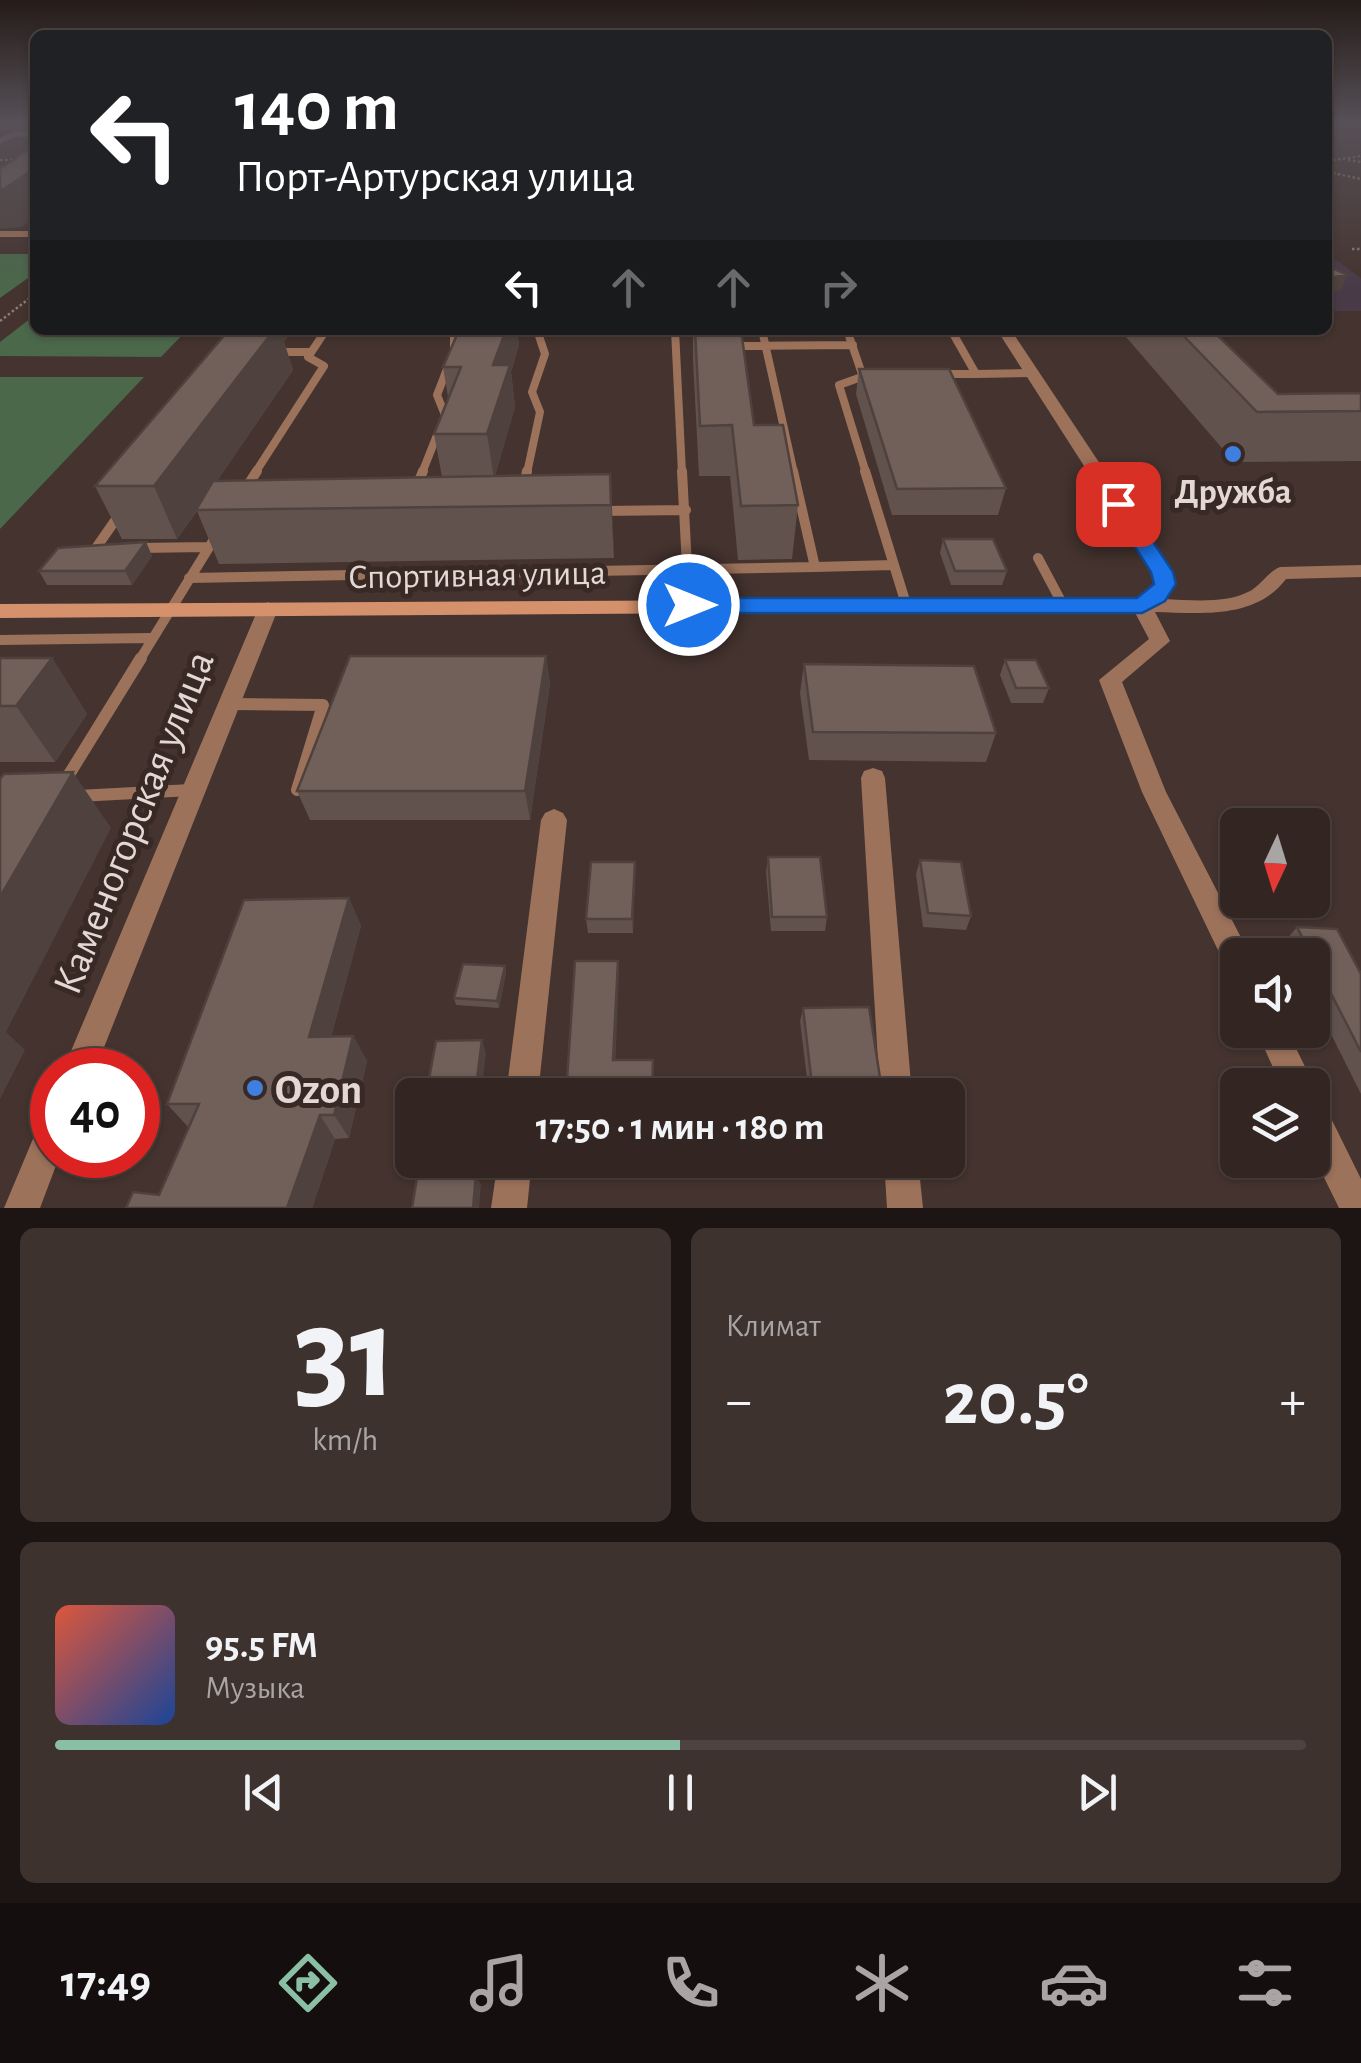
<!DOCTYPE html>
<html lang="ru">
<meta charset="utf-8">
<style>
:root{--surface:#332622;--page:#3e322f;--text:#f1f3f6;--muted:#a9a5a5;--line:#4e4340;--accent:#8abfa5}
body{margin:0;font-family:"Alegreya Sans",sans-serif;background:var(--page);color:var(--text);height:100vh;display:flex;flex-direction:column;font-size:38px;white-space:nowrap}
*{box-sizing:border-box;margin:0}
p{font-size:32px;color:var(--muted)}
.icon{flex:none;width:55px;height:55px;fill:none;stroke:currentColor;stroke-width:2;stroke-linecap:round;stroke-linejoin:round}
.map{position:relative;height:1208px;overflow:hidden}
.sheet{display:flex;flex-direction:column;gap:20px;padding:20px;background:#1c1513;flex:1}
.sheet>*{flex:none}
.hud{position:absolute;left:30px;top:30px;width:1302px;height:305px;border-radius:15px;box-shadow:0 2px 8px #0004,0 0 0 2px var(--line);background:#202124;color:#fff;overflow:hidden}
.needle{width:65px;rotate:184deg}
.buttons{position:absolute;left:1220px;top:808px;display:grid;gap:20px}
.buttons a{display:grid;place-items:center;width:110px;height:110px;border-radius:15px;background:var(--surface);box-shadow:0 2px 8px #0004,0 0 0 2px var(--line);font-size:50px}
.speed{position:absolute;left:30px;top:1048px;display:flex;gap:20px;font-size:50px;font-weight:700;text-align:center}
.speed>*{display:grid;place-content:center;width:130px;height:130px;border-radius:50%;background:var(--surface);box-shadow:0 2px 8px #0004,0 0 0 2px var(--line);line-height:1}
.speed .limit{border:15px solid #d22;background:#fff;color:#111}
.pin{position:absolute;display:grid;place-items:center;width:85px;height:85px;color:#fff;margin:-42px;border-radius:20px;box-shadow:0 5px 15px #0006}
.me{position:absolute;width:110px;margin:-55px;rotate:90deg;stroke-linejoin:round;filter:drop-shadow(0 0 8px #0008)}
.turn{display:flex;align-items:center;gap:35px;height:210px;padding:0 40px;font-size:45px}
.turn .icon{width:130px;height:130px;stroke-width:2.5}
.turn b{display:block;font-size:70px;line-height:85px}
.lanes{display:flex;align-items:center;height:95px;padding:0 40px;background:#0003;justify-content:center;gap:50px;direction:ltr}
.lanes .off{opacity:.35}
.big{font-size:75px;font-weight:600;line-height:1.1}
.sheet .widget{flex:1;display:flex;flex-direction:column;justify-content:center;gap:15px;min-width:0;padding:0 35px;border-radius:15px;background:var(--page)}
.sheet .dial{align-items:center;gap:0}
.dial b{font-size:130px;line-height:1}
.song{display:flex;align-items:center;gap:30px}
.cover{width:120px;height:120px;border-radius:15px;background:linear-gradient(135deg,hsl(10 70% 55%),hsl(220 70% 35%))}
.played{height:10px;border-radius:5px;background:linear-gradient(90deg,var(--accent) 50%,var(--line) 50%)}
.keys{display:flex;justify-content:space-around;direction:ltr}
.heat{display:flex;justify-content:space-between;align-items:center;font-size:55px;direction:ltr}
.sheet .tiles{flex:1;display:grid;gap:20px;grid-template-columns:1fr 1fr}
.widget:last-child{grid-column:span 2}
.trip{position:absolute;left:395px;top:1078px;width:570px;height:100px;border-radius:15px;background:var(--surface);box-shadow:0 2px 8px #0004,0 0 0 2px var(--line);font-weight:600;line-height:100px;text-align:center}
.menu{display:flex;height:160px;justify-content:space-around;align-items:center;background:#140f0e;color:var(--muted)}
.menu .icon{width:70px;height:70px}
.menu .current{color:var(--accent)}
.menu b{font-size:45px;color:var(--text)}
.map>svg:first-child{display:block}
.education{fill:#493a47}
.green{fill:#4b684b}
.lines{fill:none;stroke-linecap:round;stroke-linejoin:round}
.path{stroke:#8b7d78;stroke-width:2.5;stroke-dasharray:2.5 2.5;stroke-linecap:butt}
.lane-far4{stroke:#9d725b;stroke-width:5}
.lane-far3{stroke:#9d725b;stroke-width:6}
.lane-far2{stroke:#9d725b;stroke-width:8}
.lane-far1{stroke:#9d725b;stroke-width:10}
.lane{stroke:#9d725b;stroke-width:12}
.street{fill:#9d725b;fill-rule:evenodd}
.secondary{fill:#d5916c;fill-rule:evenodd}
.wall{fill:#61524d}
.shaded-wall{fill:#4f423e}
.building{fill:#715f59;stroke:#4f423e;stroke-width:2.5}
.route{fill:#1a73e8;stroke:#114b97;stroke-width:2.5}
.shop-dot{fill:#3f7fe0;stroke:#392924;stroke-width:4}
.labels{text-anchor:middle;stroke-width:10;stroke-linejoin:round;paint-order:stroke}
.poi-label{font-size:35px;font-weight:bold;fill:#e3d8d4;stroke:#392924}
.street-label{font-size:35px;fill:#e3d8d4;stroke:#392924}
.near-street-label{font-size:42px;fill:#e3d8d4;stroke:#392924}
.near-poi-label{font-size:42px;font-weight:bold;fill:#e3d8d4;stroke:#392924;text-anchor:start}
</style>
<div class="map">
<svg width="1361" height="1208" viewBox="0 0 1361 1208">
<rect width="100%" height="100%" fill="#44332e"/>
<path class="education" d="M1328,254L1361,278V311H1328Z"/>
<path class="green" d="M0,254H35V273L0,298Z
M35,315V330H187L161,357L0,356V342Z
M0,377H144L0,529Z"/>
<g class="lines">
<path class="path" d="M0,160H16
M1348,160L1361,162
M1328,161L1361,156
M1328,172L1361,179
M1352,249H1361
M0,321L35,294"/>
<path class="lane-far4" d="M0,141L14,134H35"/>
<path class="lane-far3" d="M0,234H35"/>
<path class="lane-far2" d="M675,330L682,473
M762,330L794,473
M847,330L862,374
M734,346L853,345
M278,352H311
M937,374H976L951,330
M976,374L1032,373
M255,473L324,366L308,357L326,330
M422,473L445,415L437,395L454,351V330
M527,473L540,412L532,392L545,354L537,330
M866,473L839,385L870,374"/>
<path class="lane-far1" d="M682,471L689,605
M865,471L906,604
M417,486L423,471
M524,487L527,471
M246,488L257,471
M602,511L686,510
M96,548L121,512
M137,548L208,547
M1038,558L1063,605
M815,567L893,565
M189,578L815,567L793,471
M0,640L150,638
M139,661L216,536"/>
<path class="lane" d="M230,704L323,705L297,790
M65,781L141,658
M78,796L191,790"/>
<path class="street" d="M997,330H1011L1172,572L1175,584L1164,599C1190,600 1224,604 1248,592C1261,586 1267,572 1280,567L1361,565V577L1286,579C1255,620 1200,613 1155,612L1170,641L1122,682L1166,792L1250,955H1238V975L1228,971L1142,792L1099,680L1149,639L1131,605L1155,584L1152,572Z
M268,602L278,609L95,1070H63L258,609Z
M873,768L882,771L885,778L912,1095H880L861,778L864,771Z
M554,809L563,813L567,820L538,1095H506L541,820L545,813Z
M1256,1030H1287L1314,1085L1312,1089V1085H1281Z
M1312,1100L1324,1104L1361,1179V1208H1339L1312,1153Z
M52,1117V1155H60L40,1208H4L40,1122Z
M498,1160H532L527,1208H491Z
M884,1160H918L923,1208H887Z"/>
<path class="secondary" d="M1141,598L1148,600L1151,605L1148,610L0,618V604Z"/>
</g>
<path class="wall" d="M0,122H35V130H0Z
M459,330H517L519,345L511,372L515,407L495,476L610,474L614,558L219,564L197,511L177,539H122L95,486L284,342L293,370L217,481L442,477L434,434L448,397L443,367Z
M693,330H741L754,425L798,505L792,559L738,560L730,476H699L693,360Z
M873,330H912V333H875Z
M1120,330H1212L1278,394L1361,393V461L1234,462Z
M859,369L1006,488L998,515H892L856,394Z
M943,539L1007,571L1002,585H951L940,553Z
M146,542L152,556L132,585H47L39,571Z
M546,656L550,684L530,820H310L297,791Z
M0,658H52L87,714L55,762H0Z
M1005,660L1049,688L1043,703H1011L1000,675Z
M804,664L996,733L986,762L809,760L800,693Z
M768,857L827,917L825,931H771L766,872Z
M920,860L971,916L966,930L923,927L916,874Z
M635,862L633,933H588L586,919Z
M349,898L361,926L331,1037L353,1036L367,1061L349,1138L335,1139L312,1208H126L159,1195L189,1128L167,1104Z
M1297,927L1361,974V1094L1312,996V955H1292L1285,941Z
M505,966L506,973L499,1008L456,1005L454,998Z
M803,1008L881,1084L877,1095H809L800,1021Z"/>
<path class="shaded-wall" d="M35,168V217L22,227L0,229V189Z
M1348,275L1340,291L1328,294V278Z
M274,330H293L284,342L293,370L177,539L154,486Z
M502,330H517L519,345L511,372L515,407L494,479L487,434L493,365Z
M610,474L613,526L614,558L611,505Z
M146,542L152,556L132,585L125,571Z
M546,656L550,684L530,820L525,791Z
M52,658L87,714L55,762L16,706Z
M73,772L111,828L6,1032L25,1050L0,1099V897Z
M635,862V876L633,933L632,919Z
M349,898L361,926L324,1062L309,1037Z
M618,961L619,975L615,1073L613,1060Z
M505,966L506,973L499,1008L497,1001Z
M353,1036L367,1061L349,1138L334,1115Z
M482,1040L486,1053L481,1095H475Z
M320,1115L335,1139L312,1208H287Z
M476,1174L481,1185L479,1208H473Z"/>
<path class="building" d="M35,145V168L4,189H0V169Z
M1328,266L1348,275L1328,278Z
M229,330H274L154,486H95Z
M459,330H506L493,365H510L487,434H434L461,367H443Z
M695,330H741L754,425H783L798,505L741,506L732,425L700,426Z
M1178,330H1212L1278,394L1361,393V411L1257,412Z
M859,369H949L1006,488L897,489Z
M610,474L611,505L196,510L213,481Z
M943,539H993L1007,571H955Z
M146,542L125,571H39L58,548Z
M350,656H546L525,791H297Z
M0,658H52L16,706H0Z
M1005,660H1036L1049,688H1016Z
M804,664L974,666L996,733L813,732Z
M73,772L0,897V779L4,774Z
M768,857H820L827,917H772Z
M920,860L961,862L971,916L928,913Z
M591,862H635L632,919H586Z
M349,898L309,1037L353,1036L334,1115H320L287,1208H126L133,1192L159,1195L199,1104H167L244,900Z
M1297,927L1337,929L1361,974V1052Z
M575,961H618L613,1060H653L652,1095H566Z
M463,964L505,966L497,1001L454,998Z
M869,1007L881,1084L812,1085L803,1008Z
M482,1040L475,1095H426L436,1041Z
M476,1174L473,1208H412L417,1178Z"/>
<linearGradient id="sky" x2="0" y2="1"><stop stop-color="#251c19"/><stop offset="0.42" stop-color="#565057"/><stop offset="1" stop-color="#565057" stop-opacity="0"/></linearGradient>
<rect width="1361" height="291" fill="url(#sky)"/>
<path class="route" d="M1118,498L1128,504L1173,572L1176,584L1165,601L1142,613H689L678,605L689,598H1137L1154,584L1151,572L1108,504Z"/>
<g class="shop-dot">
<circle cx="1233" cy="454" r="10"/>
<circle cx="255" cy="1088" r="10"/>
</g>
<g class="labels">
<g class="poi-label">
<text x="1233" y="503">Дружба</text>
</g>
<g class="street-label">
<text transform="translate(477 574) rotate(-1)" y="12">Спортивная улица</text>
</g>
<g class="near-street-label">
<text transform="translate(132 822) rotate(-68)" y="15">Каменогорская улица</text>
</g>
<g class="near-poi-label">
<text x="275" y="1103">Ozon</text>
</g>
</g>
</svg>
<div class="buttons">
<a><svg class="needle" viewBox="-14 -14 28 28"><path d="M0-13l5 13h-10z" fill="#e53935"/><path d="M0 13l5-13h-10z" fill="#a9a5a5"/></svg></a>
<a><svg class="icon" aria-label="sound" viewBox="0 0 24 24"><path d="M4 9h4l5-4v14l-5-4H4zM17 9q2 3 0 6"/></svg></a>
<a><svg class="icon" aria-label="layers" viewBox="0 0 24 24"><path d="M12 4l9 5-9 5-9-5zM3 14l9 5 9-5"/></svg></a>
</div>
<div class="speed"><div class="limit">40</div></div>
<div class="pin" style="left:1118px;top:504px;background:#d93025"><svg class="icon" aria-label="arrive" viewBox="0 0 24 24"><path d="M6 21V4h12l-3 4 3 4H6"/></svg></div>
<svg class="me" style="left:689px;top:605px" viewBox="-20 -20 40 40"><circle r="17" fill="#1a73e8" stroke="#fff" stroke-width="3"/><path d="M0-11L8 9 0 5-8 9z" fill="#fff"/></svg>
<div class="trip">17:50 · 1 мин · 180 m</div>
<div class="hud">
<div class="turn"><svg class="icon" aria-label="left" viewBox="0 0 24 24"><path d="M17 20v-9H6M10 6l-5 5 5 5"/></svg><div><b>140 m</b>Порт-Артурская улица</div></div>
<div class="lanes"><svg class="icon" aria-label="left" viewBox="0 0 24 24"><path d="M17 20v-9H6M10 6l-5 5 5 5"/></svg><svg class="icon off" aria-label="ahead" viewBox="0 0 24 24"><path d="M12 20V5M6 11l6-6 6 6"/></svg><svg class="icon off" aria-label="ahead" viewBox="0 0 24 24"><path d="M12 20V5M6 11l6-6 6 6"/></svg><svg class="icon off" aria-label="right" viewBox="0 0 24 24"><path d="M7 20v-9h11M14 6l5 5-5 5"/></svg></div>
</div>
</div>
<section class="sheet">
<div class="tiles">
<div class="widget dial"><b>31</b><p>km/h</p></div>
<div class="widget"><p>Климат</p>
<div class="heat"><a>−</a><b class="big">20.5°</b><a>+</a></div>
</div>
<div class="widget">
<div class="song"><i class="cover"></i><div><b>95.5 FM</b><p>Музыка</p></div></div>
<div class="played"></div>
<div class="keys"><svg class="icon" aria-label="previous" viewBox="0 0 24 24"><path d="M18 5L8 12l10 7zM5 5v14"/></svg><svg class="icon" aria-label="pause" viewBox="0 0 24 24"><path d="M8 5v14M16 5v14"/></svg><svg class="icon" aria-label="next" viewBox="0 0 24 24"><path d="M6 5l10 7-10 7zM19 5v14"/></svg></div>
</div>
</div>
</section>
<nav class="menu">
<b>17:49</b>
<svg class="icon current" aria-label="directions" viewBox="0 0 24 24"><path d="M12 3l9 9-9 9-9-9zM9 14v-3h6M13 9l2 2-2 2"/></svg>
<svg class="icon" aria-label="music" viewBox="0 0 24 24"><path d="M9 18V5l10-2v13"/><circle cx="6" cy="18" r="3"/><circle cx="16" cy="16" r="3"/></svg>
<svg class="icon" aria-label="phone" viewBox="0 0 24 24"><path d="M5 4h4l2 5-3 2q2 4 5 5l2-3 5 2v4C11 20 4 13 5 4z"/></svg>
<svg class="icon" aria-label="climate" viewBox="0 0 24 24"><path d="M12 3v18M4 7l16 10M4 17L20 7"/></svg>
<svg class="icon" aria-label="car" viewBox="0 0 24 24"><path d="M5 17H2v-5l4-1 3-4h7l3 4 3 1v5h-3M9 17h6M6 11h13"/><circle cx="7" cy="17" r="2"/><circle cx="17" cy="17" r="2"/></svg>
<svg class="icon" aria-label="filters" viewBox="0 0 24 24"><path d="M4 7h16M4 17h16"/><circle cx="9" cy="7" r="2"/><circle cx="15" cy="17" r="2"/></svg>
</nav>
